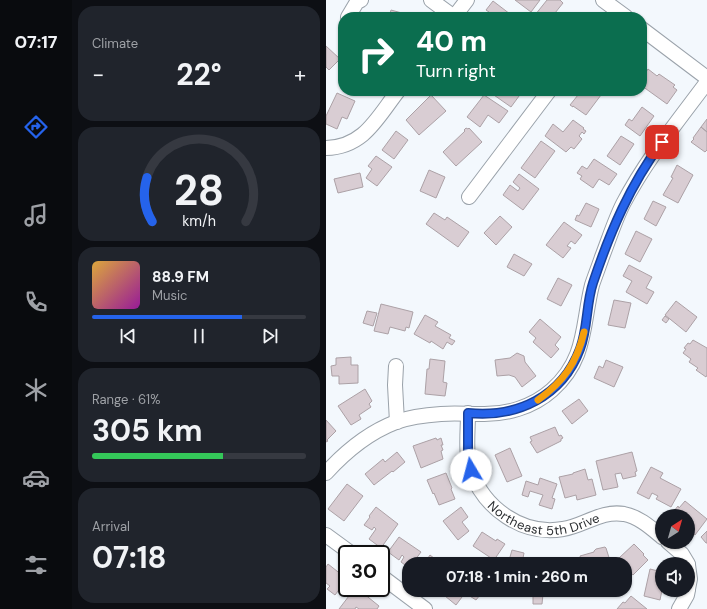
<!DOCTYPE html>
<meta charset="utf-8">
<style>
:root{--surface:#171b24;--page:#20242c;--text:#f1f3f6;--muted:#9ea1a6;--line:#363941;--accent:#2563eb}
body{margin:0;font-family:"DM Sans",sans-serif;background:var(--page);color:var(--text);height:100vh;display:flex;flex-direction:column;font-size:15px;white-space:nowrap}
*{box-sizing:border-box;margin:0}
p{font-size:13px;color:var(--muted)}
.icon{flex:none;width:22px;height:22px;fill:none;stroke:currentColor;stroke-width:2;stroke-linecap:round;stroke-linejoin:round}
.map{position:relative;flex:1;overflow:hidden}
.sheet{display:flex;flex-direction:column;gap:6px;padding:6px;background:#0d0f14;width:254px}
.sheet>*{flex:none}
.guide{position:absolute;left:12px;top:12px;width:309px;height:84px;border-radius:16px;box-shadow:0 1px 3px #0004;background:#0b6e4f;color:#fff;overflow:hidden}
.needle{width:26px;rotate:37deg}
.buttons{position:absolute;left:329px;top:509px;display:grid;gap:8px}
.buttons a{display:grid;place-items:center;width:40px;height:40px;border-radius:50%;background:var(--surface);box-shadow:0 1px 3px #0004;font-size:20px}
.speed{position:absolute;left:12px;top:545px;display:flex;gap:8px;font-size:20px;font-weight:700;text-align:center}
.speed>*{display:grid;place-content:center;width:52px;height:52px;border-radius:50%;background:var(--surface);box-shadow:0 1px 3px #0004;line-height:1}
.speed .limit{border:2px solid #111;border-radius:6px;background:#fff;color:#111}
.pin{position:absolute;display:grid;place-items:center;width:34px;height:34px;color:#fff;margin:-17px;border-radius:8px;box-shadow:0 2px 6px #0006}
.me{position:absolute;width:44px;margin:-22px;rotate:352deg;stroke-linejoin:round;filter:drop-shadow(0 0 3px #0008)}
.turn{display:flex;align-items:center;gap:14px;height:84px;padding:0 12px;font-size:18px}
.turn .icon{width:52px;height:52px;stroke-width:2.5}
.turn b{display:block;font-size:28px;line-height:34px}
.big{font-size:30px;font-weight:700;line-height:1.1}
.sheet .widget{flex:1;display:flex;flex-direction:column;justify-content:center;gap:6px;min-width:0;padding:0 14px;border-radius:16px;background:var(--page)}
.sheet .dial{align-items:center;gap:0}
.dial svg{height:104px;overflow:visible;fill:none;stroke:var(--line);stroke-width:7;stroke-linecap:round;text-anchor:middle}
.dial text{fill:var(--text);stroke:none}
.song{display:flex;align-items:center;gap:12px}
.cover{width:48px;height:48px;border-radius:6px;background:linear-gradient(135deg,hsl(40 70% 55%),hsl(300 70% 35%))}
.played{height:4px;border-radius:2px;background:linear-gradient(90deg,var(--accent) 70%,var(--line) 70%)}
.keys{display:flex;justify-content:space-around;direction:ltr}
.heat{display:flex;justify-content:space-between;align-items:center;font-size:22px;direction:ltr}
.charge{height:6px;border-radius:3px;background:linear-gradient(90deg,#34c759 61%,var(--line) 0)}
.trip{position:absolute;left:76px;top:557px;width:230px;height:40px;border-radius:16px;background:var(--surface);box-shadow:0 1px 3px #0004;font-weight:700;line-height:40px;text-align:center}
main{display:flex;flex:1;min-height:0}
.tab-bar{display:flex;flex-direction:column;width:72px;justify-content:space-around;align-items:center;background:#090b0e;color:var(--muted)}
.tab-bar .icon{width:28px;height:28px}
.tab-bar .current{color:var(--accent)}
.tab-bar b{font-size:18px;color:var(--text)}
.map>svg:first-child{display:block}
.building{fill:#d9cdd3;stroke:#aca1a6}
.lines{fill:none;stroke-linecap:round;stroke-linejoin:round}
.minor-casing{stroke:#9aa2aa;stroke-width:16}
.minor{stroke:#fff;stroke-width:14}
.route-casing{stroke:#184099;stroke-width:10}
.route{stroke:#2563eb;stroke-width:7}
.slow{stroke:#f59e0b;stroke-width:7}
.labels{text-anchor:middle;stroke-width:4;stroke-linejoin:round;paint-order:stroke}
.street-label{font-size:13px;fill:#2a2d30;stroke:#fff}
</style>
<main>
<nav class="tab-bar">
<b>07:17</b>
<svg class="icon current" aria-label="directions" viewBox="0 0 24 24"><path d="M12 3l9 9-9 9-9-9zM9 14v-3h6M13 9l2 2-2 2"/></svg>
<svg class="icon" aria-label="music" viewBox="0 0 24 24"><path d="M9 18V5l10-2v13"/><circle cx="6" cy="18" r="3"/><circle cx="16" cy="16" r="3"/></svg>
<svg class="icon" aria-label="phone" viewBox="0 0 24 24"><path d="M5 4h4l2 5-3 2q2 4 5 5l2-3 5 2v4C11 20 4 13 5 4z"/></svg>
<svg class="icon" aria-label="climate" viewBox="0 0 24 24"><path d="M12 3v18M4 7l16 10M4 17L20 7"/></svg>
<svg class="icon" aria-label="car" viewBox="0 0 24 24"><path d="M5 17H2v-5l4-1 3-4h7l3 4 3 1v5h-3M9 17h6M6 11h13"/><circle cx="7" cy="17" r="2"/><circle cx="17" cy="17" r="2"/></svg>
<svg class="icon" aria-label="filters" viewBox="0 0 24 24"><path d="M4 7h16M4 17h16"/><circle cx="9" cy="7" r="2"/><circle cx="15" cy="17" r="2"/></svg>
</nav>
<section class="sheet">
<div class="widget"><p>Climate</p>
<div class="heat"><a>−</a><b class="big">22°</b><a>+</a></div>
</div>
<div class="widget dial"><svg viewBox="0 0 100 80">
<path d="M14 69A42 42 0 1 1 86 69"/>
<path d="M14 69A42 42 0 0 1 10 35" stroke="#2563eb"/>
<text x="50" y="56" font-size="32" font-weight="700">28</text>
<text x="50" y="72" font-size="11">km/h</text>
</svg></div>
<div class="widget">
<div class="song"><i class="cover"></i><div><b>88.9 FM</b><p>Music</p></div></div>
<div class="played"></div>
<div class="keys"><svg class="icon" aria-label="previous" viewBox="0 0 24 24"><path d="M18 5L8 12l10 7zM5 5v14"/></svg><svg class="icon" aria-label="pause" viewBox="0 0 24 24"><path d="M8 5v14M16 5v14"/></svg><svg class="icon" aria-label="next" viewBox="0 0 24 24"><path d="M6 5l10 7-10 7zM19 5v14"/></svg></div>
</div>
<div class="widget"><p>Range · 61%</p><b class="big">305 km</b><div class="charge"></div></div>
<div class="widget"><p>Arrival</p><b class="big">07:18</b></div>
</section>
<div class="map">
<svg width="381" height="609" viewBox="0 0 381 609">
<rect width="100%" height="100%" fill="#f3f8fd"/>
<path class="building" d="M189,0H214L205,12Z
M221,0H234L237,3L229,13L235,17H211L209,15Z
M167,1L184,14L181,17H160L163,12L160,10Z
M65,10L90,17H63Z
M0,46L14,59L3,70L0,67Z
M322,69L331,76L333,74L349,85L347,87L351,90L341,104L316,86V78Z
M166,91H195L196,92L185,107L165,93Z
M257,91H278L260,115L247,106V107L244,105L252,95L253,96Z
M11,93L29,101L21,119L16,117L11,129L0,124V116Z
M105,95L120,111L93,135L80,120Z
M158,95L182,111L173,123L162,115L154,127L141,117Z
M316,107L328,116L314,136L299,125L303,119L306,121Z
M381,119V132L375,127Z
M247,120L258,128L257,129L260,131L258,134L256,132L253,136L256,139L248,149L245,147L240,152L219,136L227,124L237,132Z
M375,127L381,132V150L379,152L365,142L368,139L367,138Z
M140,128L142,129L143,128L156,142L130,166L117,152L139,131L138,130Z
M70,131L82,140L68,159L56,150Z
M295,136L308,144L294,165L281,156Z
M215,141L229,151L209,178L195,168Z
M50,156L66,167L51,186L40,178L46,169L42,166Z
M268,159L291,174L283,185L273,179L267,188L254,179L256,176L251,173L256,166L261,169Z
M351,165L367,175L352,203L337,195L347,178L345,177Z
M103,170L119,177L110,198L94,191Z
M34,173L37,187L12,193L8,179Z
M193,174L213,189L197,210L177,195L184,185L192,191L194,188L187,182Z
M327,201L340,207L330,226L318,219Z
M260,203L273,209L265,227L249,220L251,215L253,216Z
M108,213L119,220L121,217L143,232L132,247L100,224Z
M174,216L186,227L170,245L158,233Z
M238,222L256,235L249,244L245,241L241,246L245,248L237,258L220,245Z
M310,231L326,239L314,262L299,254Z
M188,254L206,264L198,276L181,267Z
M303,265L326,277L320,288L328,292L321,304L300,292L306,281L297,276Z
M232,278L246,285L235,306L221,299Z
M288,300L305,303L299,328L282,325Z
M350,301L371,317L360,332L339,315Z
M55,304L87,312L83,328L80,327L79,331L64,327L62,334L48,331Z
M41,311L51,313L47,326L37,323Z
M99,315L112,322L109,326L125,335L123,338L129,341L126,345L121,342L117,349L105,341L104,343L88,334Z
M339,316L343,319L340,323L336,320Z
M214,319L235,337L229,345L233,349L225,358L207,342L210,338L203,332Z
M367,340L381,348V375L380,377L370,370L372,368L363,362L365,359L357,353L360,349L358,348L362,343L364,344Z
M191,353L198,356L199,362L210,376L196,387L189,377L183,375L171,376L169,360L184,358Z
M25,357V365H32V383L13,384V376H6L5,366L10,365V358Z
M104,359L119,361L117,382L121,383L119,396L99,394L101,369H103Z
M280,360L297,367L288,387L268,378L273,366L277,368Z
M39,389L46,401L43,404L45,407L33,415L35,419L25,425L12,406Z
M253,399L262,411L246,424L236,411Z
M0,420L10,431L1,440L2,441L0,442Z
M229,427L233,436L235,435L237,438L235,439V441L211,453L204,442L206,441L204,437Z
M110,438L111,440L115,438L117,445H115L117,450L115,451L117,459L95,468L87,446Z
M184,448L196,476L181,482L169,455Z
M71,452L79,462L67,472L66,471L48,485L39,474L57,459L59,462Z
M306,452L311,471L309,472L310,476L297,479L295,473L289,474L292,487L277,490L270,461Z
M325,467L337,473L334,478L355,489L345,507L330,499L332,496L326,493L323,499L311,493Z
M259,469L262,480L266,479L270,495L251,500L250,495L239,498L233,477L247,474V473Z
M120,473L126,488L125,489L129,499L113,505L108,493L107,494L101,480Z
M214,478L231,484L226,498L229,499L226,509L213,505L217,495L204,491L202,497L196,495L200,481L212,485Z
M21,484L37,496L18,521L2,509Z
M359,501L381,519L369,535L362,530V516H344L352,506L353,508Z
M50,507L72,524L55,548L43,539L50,529L48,527L46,530L38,525L44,517L43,516Z
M135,507L142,517L136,522L143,531L132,540L117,521Z
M381,531V543H380L375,537Z
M156,532L170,541L171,539L179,544L168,560L147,546Z
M73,537L95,552L86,564H83V568L75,562L78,557L76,555L73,560L62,552Z
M308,544L318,554L317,555L322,560L307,575L299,568V564L294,563L296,561L293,558Z
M279,547L280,548L285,564H256L254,556L268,552V551L270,549Z
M186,550L198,553L197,558L210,562V564H182Z
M104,555L114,563L113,564H98Z
M244,558L247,559V564H217V559Z
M2,564L21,579L9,595L1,589L4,586L0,583V567Z
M324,569L336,572V590L334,600L318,596Z
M32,589L53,606L51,609H33L30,607L29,609H13L26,592L29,594Z
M124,590H158L150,600L139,593L130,605L119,596Z
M207,594H217L216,604H207Z
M305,596L321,609H291L297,602L299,603Z"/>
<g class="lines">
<g class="minor-casing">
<g id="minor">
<path d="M105,0L128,17"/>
<path d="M277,0L300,17"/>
<path d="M22,17L31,2L35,0"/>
<path d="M128,17L141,0"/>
<path d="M316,29L381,78"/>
<path d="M0,148C38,147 51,118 72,91"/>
<path d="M143,197L223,91"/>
<path d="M70,366L69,385L71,422"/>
<path id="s1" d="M142,413C142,431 139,453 145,471C158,508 196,536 237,529C258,526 275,510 298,514C313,517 324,527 336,537"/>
<path d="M0,473C19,452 44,432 70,422C84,417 100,415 115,414C128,413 141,414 154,414C180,415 207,407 226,390C261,359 256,325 266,285C269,276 273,266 276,257C283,239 289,220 297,204C320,160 352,121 381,82"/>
<path d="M0,535L26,554"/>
<path d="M342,542L356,554L362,564"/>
<path d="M362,565L364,579L362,589"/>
<path d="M55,576L99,609"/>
<path d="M353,609L361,595L362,590"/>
</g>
</g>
<use href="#minor" class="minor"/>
</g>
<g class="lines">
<g class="route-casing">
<path id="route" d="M145,470L142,458V413C191,418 236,397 254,349C262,328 260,304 267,283C284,232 304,185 336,142"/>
</g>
<use href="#route" class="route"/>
<path class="slow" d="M212,400C237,382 251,363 258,332"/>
</g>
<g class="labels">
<g class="street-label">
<text dy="5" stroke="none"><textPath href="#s1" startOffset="155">Northeast 5th Drive</textPath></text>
</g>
</g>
</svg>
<div class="buttons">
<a><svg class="needle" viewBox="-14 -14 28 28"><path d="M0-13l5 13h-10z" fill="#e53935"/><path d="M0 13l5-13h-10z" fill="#9ea1a6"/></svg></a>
<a><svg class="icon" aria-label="sound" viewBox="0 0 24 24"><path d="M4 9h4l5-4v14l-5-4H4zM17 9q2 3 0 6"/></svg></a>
</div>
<div class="speed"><div class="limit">30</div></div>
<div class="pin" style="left:336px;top:142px;background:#d93025"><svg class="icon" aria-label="arrive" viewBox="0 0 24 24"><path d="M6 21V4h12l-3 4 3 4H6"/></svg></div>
<svg class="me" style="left:145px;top:470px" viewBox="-20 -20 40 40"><circle r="19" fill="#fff"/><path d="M0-13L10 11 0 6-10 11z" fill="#2563eb"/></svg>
<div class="trip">07:18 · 1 min · 260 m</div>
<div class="guide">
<div class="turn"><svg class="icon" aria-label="right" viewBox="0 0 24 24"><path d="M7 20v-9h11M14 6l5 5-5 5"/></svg><div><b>40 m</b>Turn right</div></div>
</div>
</div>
</main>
